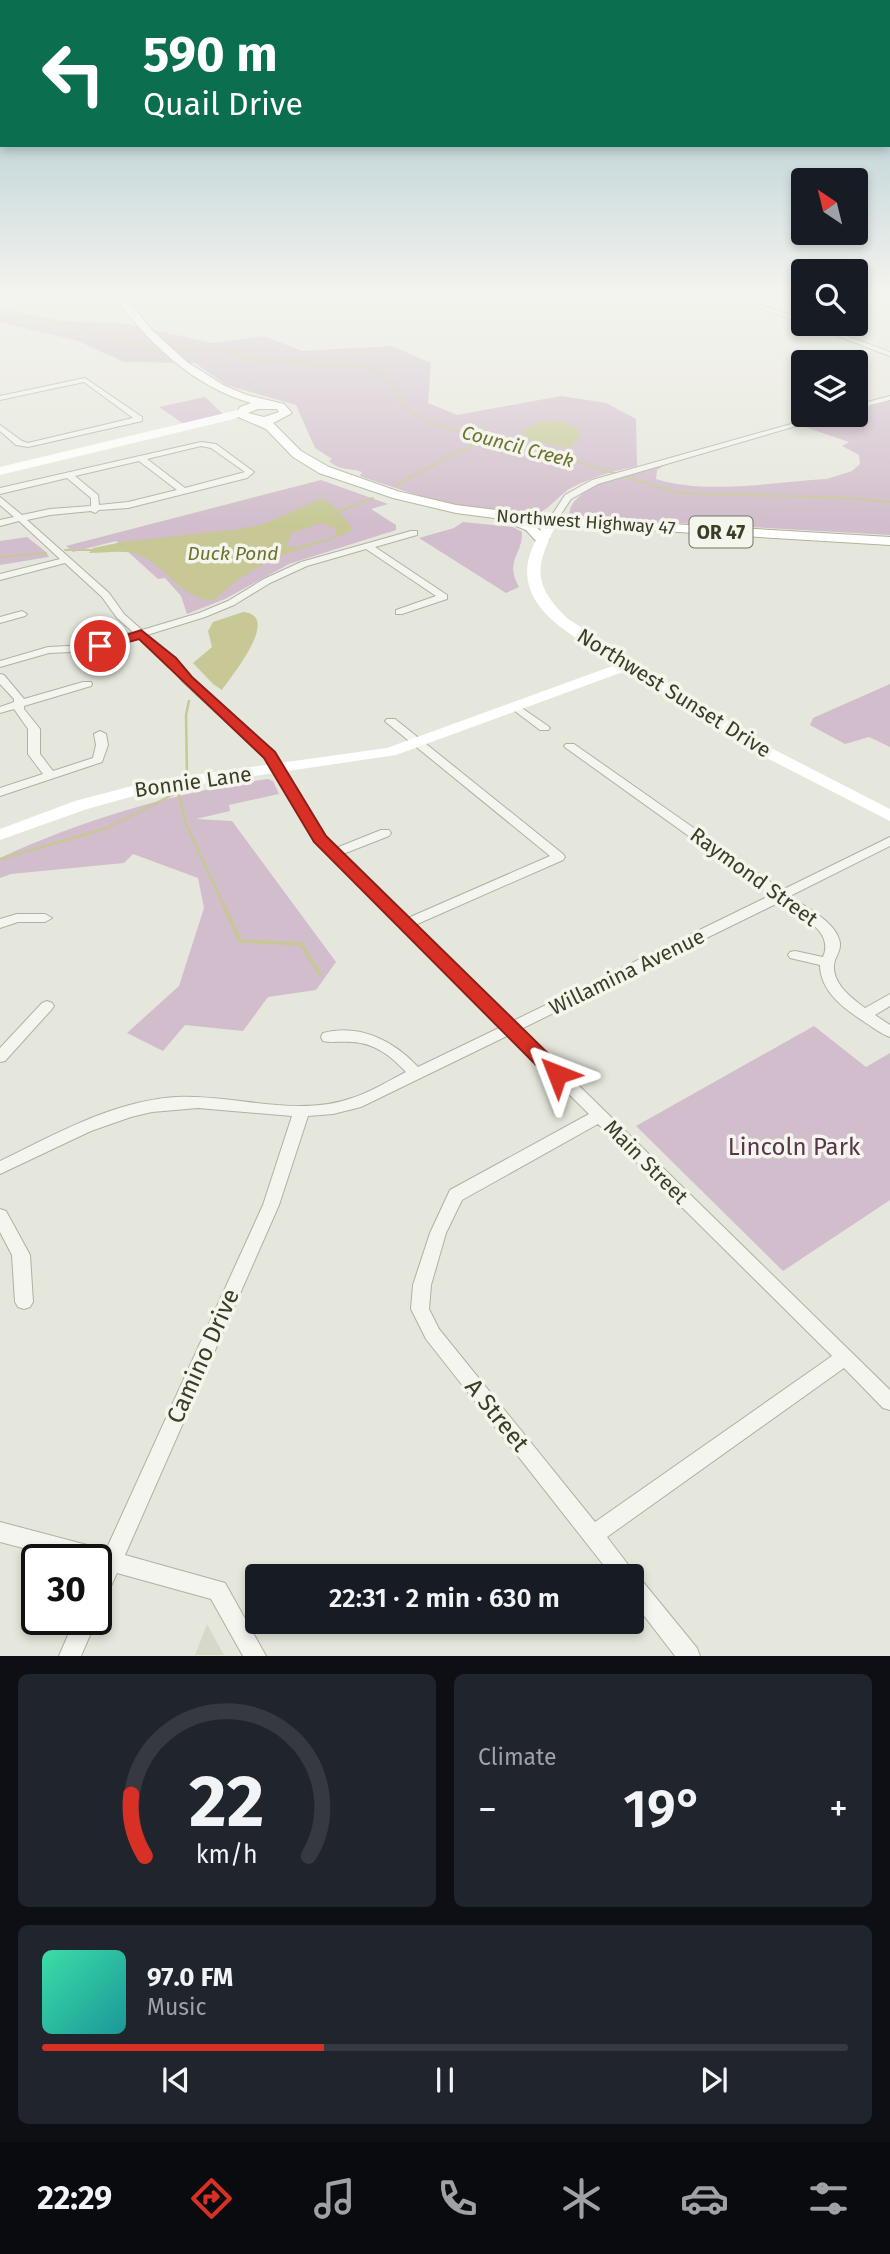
<!DOCTYPE html>
<meta charset="utf-8">
<style>
:root{--surface:#171b24;--page:#20242c;--text:#f1f3f6;--muted:#9ea1a6;--line:#363941;--accent:#d93025}
body{margin:0;font-family:"Fira Sans",sans-serif;background:var(--page);color:var(--text);height:100vh;display:flex;flex-direction:column;font-size:26px;white-space:nowrap}
*{box-sizing:border-box;margin:0}
p{font-size:23px;color:var(--muted)}
.icon{flex:none;width:38px;height:38px;fill:none;stroke:currentColor;stroke-width:2;stroke-linecap:round;stroke-linejoin:round}
.map{position:relative;height:1656px;overflow:hidden}
.panel{display:flex;flex-direction:column;gap:18px;padding:18px;background:#0d0f14;flex:1}
.panel>*{flex:none}
.top-card{position:absolute;left:0px;top:0px;width:891px;height:147px;box-shadow:0 4px 10px #0003;background:#0b6e4f;color:#fff;overflow:hidden}
.needle{width:46px;rotate:325deg}
.fabs{position:absolute;left:791px;top:168px;display:grid;gap:14px}
.fabs a{display:grid;place-items:center;width:77px;height:77px;border-radius:7px;background:var(--surface);box-shadow:0 4px 10px #0003;font-size:35px}
.speed{position:absolute;left:21px;top:1544px;display:flex;gap:14px;font-size:35px;font-weight:700;text-align:center}
.speed>*{display:grid;place-content:center;width:91px;height:91px;border-radius:50%;background:var(--surface);box-shadow:0 4px 10px #0003;line-height:1}
.speed .limit{border:4px solid #111;border-radius:10px;background:#fff;color:#111}
.pin{position:absolute;display:grid;place-items:center;width:60px;height:60px;color:#fff;margin:-30px;border:4px solid #fff;border-radius:50%;box-shadow:0 2px 7px #0007}
.me{position:absolute;width:77px;margin:-38px;rotate:315deg;stroke-linejoin:round;filter:drop-shadow(0 0 5px #0008)}
.turn{display:flex;align-items:center;gap:24px;height:147px;padding:0 28px;font-size:32px}
.turn .icon{width:91px;height:91px;stroke-width:2.5}
.turn b{display:block;font-size:49px;line-height:60px}
.big{font-size:52px;font-weight:600;line-height:1.1}
.panel .tile{flex:1;display:flex;flex-direction:column;justify-content:center;gap:10px;min-width:0;padding:0 24px;border-radius:10px;background:var(--page)}
.panel .dial{align-items:center;gap:0}
.dial svg{height:182px;overflow:visible;fill:none;stroke:var(--line);stroke-width:7;stroke-linecap:round;text-anchor:middle}
.dial text{fill:var(--text);stroke:none}
.song{display:flex;align-items:center;gap:21px}
.cover{width:84px;height:84px;border-radius:10px;background:linear-gradient(135deg,hsl(160 70% 55%),hsl(180 70% 35%))}
.played{height:7px;border-radius:4px;background:linear-gradient(90deg,var(--accent) 35%,var(--line) 35%)}
.keys{display:flex;justify-content:space-around;direction:ltr}
.heat{display:flex;justify-content:space-between;align-items:center;font-size:38px;direction:ltr}
.panel .tiles{flex:1;display:grid;gap:18px;grid-template-columns:1fr 1fr}
.tile:last-child{grid-column:span 2}
.trip{position:absolute;left:245px;top:1564px;width:399px;height:70px;border-radius:7px;background:var(--surface);box-shadow:0 4px 10px #0003;font-weight:600;line-height:70px;text-align:center}
.tabs{display:flex;height:112px;justify-content:space-around;align-items:center;background:#090b0e;color:var(--muted)}
.tabs .icon{width:49px;height:49px}
.tabs .active{color:var(--accent)}
.tabs b{font-size:32px;color:var(--text)}
.map>svg:first-child{display:block}
.built{fill:#d6d9ca}
.green{fill:#d1bdcc}
.water{fill:#c7c896;fill-rule:evenodd}
.lines{fill:none;stroke-linecap:round;stroke-linejoin:round}
.stream-far2{stroke:#c7c896;stroke-width:2}
.stream-far1{stroke:#c7c896;stroke-width:2.5}
.stream{stroke:#c7c896;stroke-width:3.5}
.street-casing{stroke:#afb1a2;stroke-width:2}
.primary-casing{stroke:#b0b39b;stroke-width:2}
.street{fill:#f4f5ef;fill-rule:evenodd}
.secondary{fill:#fff;fill-rule:evenodd}
.primary{fill:#fff;fill-rule:evenodd}
.route{fill:#d93025;stroke:#8d1f18;stroke-width:2}
.labels{text-anchor:middle;stroke-width:7;stroke-linejoin:round;paint-order:stroke}
.far-street-label{font-size:18px;fill:#3a3e26;stroke:#f4f5ec}
.far-water-label{font-size:19px;font-style:italic;fill:#6e722f;stroke:#f4f5ec}
.shield{fill:#f4f5ec;stroke:#727561;stroke-width:2}
.shield-label{font-size:19px;font-weight:bold;fill:#3a3e26}
.street-label{font-size:21px;fill:#3a3e26;stroke:#f4f5ec}
.near-park-label{font-size:24px;fill:#5a334d;stroke:#f4f5ec}
.near-street-label{font-size:24px;fill:#3a3e26;stroke:#f4f5ec}
</style>
<div class="map">
<svg width="890" height="1656" viewBox="0 0 890 1656">
<rect width="100%" height="100%" fill="#e6e7dc"/>
<path class="built" d="M207,1624L224,1655H195Z"/>
<path class="green" d="M0,308L62,321L122,323L213,343L264,336L302,351L392,346L431,363L428,403L457,415L561,396L606,403L636,419L637,466C614,471 592,477 571,488C560,494 548,511 537,513C493,522 403,491 360,476L362,472C349,467 342,472 329,461L332,459L315,448L296,405L226,385L195,363L124,362L78,341L0,322Z
M205,397L224,415L184,424L159,407Z
M890,401V535L591,518L569,514C574,482 641,471 668,463L657,470L656,479C706,495 774,482 827,479L852,471L860,464L859,455L842,446L849,442L802,426L842,415H856V411Z
M321,480L388,504L371,509L396,525V530L289,564L225,599L187,614L181,596L165,578L158,579L116,541L73,552L66,546Z
M463,522L513,527L522,532C523,555 504,560 519,587L506,593L419,538L454,528Z
M27,537L46,552L49,557L0,565V541Z
M890,684V747L869,737L845,744L810,725L813,718Z
M268,779L273,781L279,794L229,805L230,811L196,819L232,821L336,962L316,990L268,997L243,1031L185,1025L163,1051L127,1033L179,986L204,908L198,878L133,854L124,863L11,874L0,878V858C84,819 177,792 268,779Z
M814,1026L866,1067L890,1053V1200L783,1271L636,1126Z"/>
<path class="water" d="M560,421L578,428L579,440L568,448L526,439L521,431L539,422Z
M322,498L334,506L351,526V530C335,541 318,543 300,549C267,560 240,575 215,600C182,601 168,568 140,555C127,549 104,553 89,553L93,548L122,542L240,529L264,524ZM321,523L336,529L335,537L291,548L287,545L292,533Z
M243,612C282,615 232,675 222,690L213,684L193,663L212,647L208,631L213,622Z"/>
<g class="lines">
<path class="stream-far2" d="M0,312L51,321L161,351
M172,350C201,348 220,341 245,359L364,366L386,374L406,409L427,422L490,440L543,451L617,474
M623,476L678,493L847,498L890,502
M394,486L460,451L490,440
M337,512L373,498
M65,550H92
M0,557L46,553"/>
<path class="stream-far1" d="M187,774L186,715L189,701
M0,859L107,828L178,792L186,824L224,906"/>
<path class="stream" d="M223,904L240,941L301,944L320,974"/>
<g class="street-casing">
<path id="street" d="M726,295H734L803,320L804,324Z
M806,324H814L890,352V356Z
M85,378L142,417V421L28,447L16,445L0,431V425L22,441L28,443L133,418L84,382L0,400V396Z
M890,396V400L856,409V405Z
M823,415H834L598,484L571,499L555,523L548,521L565,495L592,480Z
M201,442L216,444L254,472L247,478L128,508L99,510L95,513L91,511L50,515L27,520L109,593L124,614L142,630L199,613L228,601L264,579L301,562L411,531H417V535L375,547L447,595V599L402,614H396V610L436,596L366,549L307,566L270,583L234,605L205,617L147,635L175,659L191,678L274,754L325,837L336,848L381,830H389L391,833L389,836L343,854L408,918L550,856L387,723L385,721L387,719H395L563,854L565,857L563,860L415,925L513,1021L771,895L566,748L564,746L566,744H574L782,890L890,837V846L790,896C806,908 833,920 839,939C842,947 838,953 835,960C829,981 850,997 865,1008L890,994V1006L875,1015L890,1025V1037C881,1034 874,1028 866,1023C846,1010 820,992 820,965L790,958L788,955L790,952L795,951L823,957C835,930 798,915 780,902L521,1029L890,1390V1410L883,1408L844,1368L607,1537L636,1575L639,1577L697,1648L700,1656H675L632,1600V1577H613L426,1339L411,1309L413,1285L430,1233L450,1190L589,1114L509,1035L361,1107L333,1114L308,1116L279,1205L125,1555L225,1583L266,1656H243L211,1599L117,1573L103,1603L96,1606L98,1568L96,1559H65L0,1542V1522L106,1550L263,1205L292,1116L198,1108L152,1112L131,1117L91,1131L0,1174V1161C56,1134 113,1101 176,1097C233,1094 297,1118 352,1098C371,1092 388,1081 406,1072C391,1056 375,1043 352,1042C342,1041 332,1043 323,1041L321,1037L323,1033C359,1023 394,1041 418,1067L501,1027L316,842L265,758L183,682L167,663L138,637L91,651L49,653L0,667V661L48,647L90,645L133,632L117,618L102,597L65,563L0,580V574L60,559L19,521L0,526V520L14,517L0,505V497L22,515L50,509L91,506V498L67,478L0,494V488ZM201,446L211,448L245,472L185,488L147,459ZM139,461L177,490L128,502L99,505L98,495L75,476ZM598,1124L832,1356L595,1522L439,1329L429,1309L431,1285L446,1233L462,1200Z
M22,611L27,614L25,616L0,623V617Z
M0,674L4,675L24,699L83,682H91L92,684L91,686L24,706V709L40,729V754L53,771L93,758L96,745L94,734L100,731L106,734L108,745L102,762L0,796V788L43,774L28,754V729L14,709L0,713V707L14,702V699L0,684Z
M516,704L548,726L550,728L548,730H540L512,709L511,707L512,705Z
M17,914H45L52,918L45,922H18L0,928V919Z
M47,1001L52,1003L54,1006L52,1009L5,1061L0,1062V1048L42,1003Z
M0,1209L6,1211L30,1255L33,1302L30,1307L24,1309L18,1307L15,1302L12,1255L0,1232Z
M96,1618L97,1619L81,1656H59L75,1619Z"/>
</g>
<g class="primary-casing">
<path id="primary" d="M113,295H123L153,331L187,362L225,386L247,395L284,404L292,413L273,423L301,451L329,467L397,491L456,505L552,517L890,537V545L532,523L549,539L542,543L537,542L526,530L511,524L510,520L456,513L393,498L319,473L293,457L266,429L238,417L236,414L240,407L251,403C192,386 149,343 113,295ZM258,409H277L279,412L264,417L248,413Z"/>
</g>
<use href="#street" class="street"/>
<path class="secondary" d="M242,409L246,410V414L230,420L0,475V467Z
M552,517L558,521C536,565 530,582 568,619L771,748L890,809V821L759,754L628,670L396,755L152,791L87,809L0,840V829L75,801L151,781L387,748L618,664C575,636 505,606 534,544C539,535 543,521 552,517Z"/>
<use href="#primary" class="primary"/>
</g>
<linearGradient id="sky" x2="0" y2="1"><stop stop-color="#9bbcc7"/><stop offset="0.56" stop-color="#f4f4ef"/><stop offset="1" stop-color="#f4f4ef" stop-opacity="0"/></linearGradient>
<rect width="890" height="526" fill="url(#sky)"/>
<path class="route" d="M141,630L176,658L192,677L275,752L326,836L564,1069L567,1074L564,1079H550L314,842L264,758L139,639L100,650L93,646Z"/>
<g class="labels">
<g class="far-street-label">
<text transform="translate(586 522) rotate(4)" y="6">Northwest Highway 47</text>
</g>
<g class="far-water-label">
<text transform="translate(518 446) rotate(15)" y="7">Council Creek</text>
<text x="233" y="560">Duck Pond</text>
</g>
<rect class="shield" x="689.5" y="516.5" width="63" height="31" rx="5"/>
<g class="shield-label">
<text x="721" y="539">OR 47</text>
</g>
<g class="street-label">
<text transform="translate(674 693) rotate(32)" y="7">Northwest Sunset Drive</text>
<text transform="translate(193 782) rotate(-8)" y="7">Bonnie Lane</text>
<text transform="translate(754 877) rotate(36)" y="7">Raymond Street</text>
<text transform="translate(627 972) rotate(-26)" y="7">Willamina Avenue</text>
<text transform="translate(646 1162) rotate(45)" y="7">Main Street</text>
</g>
<g class="near-park-label">
<text x="794" y="1155">Lincoln Park</text>
</g>
<g class="near-street-label">
<text transform="translate(203 1356) rotate(-66)" y="8">Camino Drive</text>
<text transform="translate(497 1415) rotate(51)" y="8">A Street</text>
</g>
</g>
</svg>
<div class="fabs">
<a><svg class="needle" viewBox="-14 -14 28 28"><path d="M0-13l5 13h-10z" fill="#e53935"/><path d="M0 13l5-13h-10z" fill="#9ea1a6"/></svg></a>
<a><svg class="icon" aria-label="search" viewBox="0 0 24 24"><circle cx="10" cy="10" r="6"/><path d="M15 15l6 6"/></svg></a>
<a><svg class="icon" aria-label="layers" viewBox="0 0 24 24"><path d="M12 4l9 5-9 5-9-5zM3 14l9 5 9-5"/></svg></a>
</div>
<div class="speed"><div class="limit">30</div></div>
<div class="pin" style="left:100px;top:646px;background:#d93025"><svg class="icon" aria-label="arrive" viewBox="0 0 24 24"><path d="M6 21V4h12l-3 4 3 4H6"/></svg></div>
<svg class="me" style="left:557px;top:1074px" viewBox="-20 -20 40 40"><path d="M0-17L14 15 0 8-14 15z" fill="#d93025" stroke="#fff" stroke-width="4"/></svg>
<div class="trip">22:31 · 2 min · 630 m</div>
<div class="top-card">
<div class="turn"><svg class="icon" aria-label="left" viewBox="0 0 24 24"><path d="M17 20v-9H6M10 6l-5 5 5 5"/></svg><div><b>590 m</b>Quail Drive</div></div>
</div>
</div>
<section class="panel">
<div class="tiles">
<div class="tile dial"><svg viewBox="0 0 100 80">
<path d="M14 69A42 42 0 1 1 86 69"/>
<path d="M14 69A42 42 0 0 1 8 42" stroke="#d93025"/>
<text x="50" y="56" font-size="32" font-weight="700">22</text>
<text x="50" y="72" font-size="11">km/h</text>
</svg></div>
<div class="tile"><p>Climate</p>
<div class="heat"><a>−</a><b class="big">19°</b><a>+</a></div>
</div>
<div class="tile">
<div class="song"><i class="cover"></i><div><b>97.0 FM</b><p>Music</p></div></div>
<div class="played"></div>
<div class="keys"><svg class="icon" aria-label="previous" viewBox="0 0 24 24"><path d="M18 5L8 12l10 7zM5 5v14"/></svg><svg class="icon" aria-label="pause" viewBox="0 0 24 24"><path d="M8 5v14M16 5v14"/></svg><svg class="icon" aria-label="next" viewBox="0 0 24 24"><path d="M6 5l10 7-10 7zM19 5v14"/></svg></div>
</div>
</div>
</section>
<nav class="tabs">
<b>22:29</b>
<svg class="icon active" aria-label="directions" viewBox="0 0 24 24"><path d="M12 3l9 9-9 9-9-9zM9 14v-3h6M13 9l2 2-2 2"/></svg>
<svg class="icon" aria-label="music" viewBox="0 0 24 24"><path d="M9 18V5l10-2v13"/><circle cx="6" cy="18" r="3"/><circle cx="16" cy="16" r="3"/></svg>
<svg class="icon" aria-label="phone" viewBox="0 0 24 24"><path d="M5 4h4l2 5-3 2q2 4 5 5l2-3 5 2v4C11 20 4 13 5 4z"/></svg>
<svg class="icon" aria-label="climate" viewBox="0 0 24 24"><path d="M12 3v18M4 7l16 10M4 17L20 7"/></svg>
<svg class="icon" aria-label="car" viewBox="0 0 24 24"><path d="M5 17H2v-5l4-1 3-4h7l3 4 3 1v5h-3M9 17h6M6 11h13"/><circle cx="7" cy="17" r="2"/><circle cx="17" cy="17" r="2"/></svg>
<svg class="icon" aria-label="filters" viewBox="0 0 24 24"><path d="M4 7h16M4 17h16"/><circle cx="9" cy="7" r="2"/><circle cx="15" cy="17" r="2"/></svg>
</nav>
